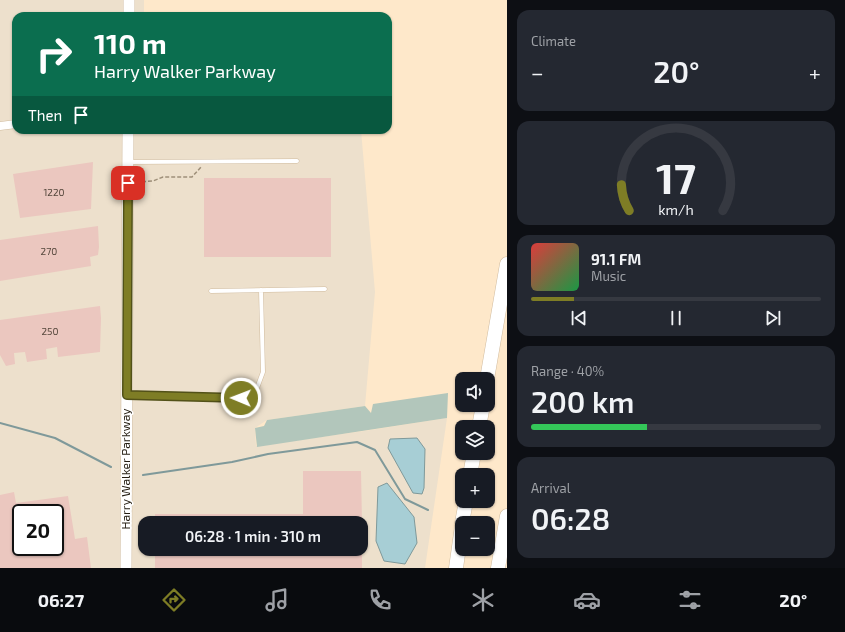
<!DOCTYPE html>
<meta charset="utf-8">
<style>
:root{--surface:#171b24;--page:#242831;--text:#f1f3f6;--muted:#9ea1a6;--line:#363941;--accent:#7e7d25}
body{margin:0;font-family:"Exo 2",sans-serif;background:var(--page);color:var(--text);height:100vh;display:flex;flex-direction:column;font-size:15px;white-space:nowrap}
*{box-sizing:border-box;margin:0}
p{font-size:13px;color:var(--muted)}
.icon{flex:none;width:22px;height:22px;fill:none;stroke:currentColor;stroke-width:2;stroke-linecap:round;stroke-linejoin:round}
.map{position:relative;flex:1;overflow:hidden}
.sheet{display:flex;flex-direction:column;gap:10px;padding:10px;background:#0d0f14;width:338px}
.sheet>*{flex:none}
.hud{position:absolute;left:12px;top:12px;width:380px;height:122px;border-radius:12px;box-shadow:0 1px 3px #0004;background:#0b6e4f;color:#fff;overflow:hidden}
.buttons{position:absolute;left:455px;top:372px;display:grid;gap:8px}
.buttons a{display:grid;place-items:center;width:40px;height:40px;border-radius:8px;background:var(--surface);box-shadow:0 1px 3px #0004;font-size:20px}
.speed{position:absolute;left:12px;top:504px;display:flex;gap:8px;font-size:20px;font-weight:700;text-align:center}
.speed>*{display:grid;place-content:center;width:52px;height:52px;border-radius:50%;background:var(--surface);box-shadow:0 1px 3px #0004;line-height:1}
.speed .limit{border:2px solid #111;border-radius:6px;background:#fff;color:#111}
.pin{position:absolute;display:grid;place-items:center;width:34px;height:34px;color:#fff;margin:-17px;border-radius:8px;box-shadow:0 2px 6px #0006}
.me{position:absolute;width:44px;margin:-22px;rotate:271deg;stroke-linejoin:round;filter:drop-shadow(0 0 3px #0008)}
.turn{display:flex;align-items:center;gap:14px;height:84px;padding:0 16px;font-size:18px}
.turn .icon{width:52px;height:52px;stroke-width:2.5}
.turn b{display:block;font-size:28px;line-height:34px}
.then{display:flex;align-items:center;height:38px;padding:0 16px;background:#0003;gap:8px;font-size:15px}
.big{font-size:30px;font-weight:600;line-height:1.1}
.sheet .tile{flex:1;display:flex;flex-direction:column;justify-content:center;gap:6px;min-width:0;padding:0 14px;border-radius:12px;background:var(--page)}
.sheet .dial{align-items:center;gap:0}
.dial svg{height:104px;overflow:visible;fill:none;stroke:var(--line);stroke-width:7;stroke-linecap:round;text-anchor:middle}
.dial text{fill:var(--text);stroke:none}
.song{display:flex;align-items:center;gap:12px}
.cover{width:48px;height:48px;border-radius:6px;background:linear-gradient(135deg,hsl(0 70% 55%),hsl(140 70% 35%))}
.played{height:4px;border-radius:2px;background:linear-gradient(90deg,var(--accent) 15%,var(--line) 15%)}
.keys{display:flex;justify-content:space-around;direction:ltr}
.heat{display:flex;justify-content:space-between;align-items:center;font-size:22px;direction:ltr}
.charge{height:6px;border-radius:3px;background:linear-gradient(90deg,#34c759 40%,var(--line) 0)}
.trip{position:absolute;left:138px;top:516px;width:230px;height:40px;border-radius:12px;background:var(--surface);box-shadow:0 1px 3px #0004;font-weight:600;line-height:40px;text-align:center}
.menu{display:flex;height:64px;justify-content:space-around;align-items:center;background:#090b0e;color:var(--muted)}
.menu .icon{width:28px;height:28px}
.menu .active{color:var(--accent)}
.menu b{font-size:18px;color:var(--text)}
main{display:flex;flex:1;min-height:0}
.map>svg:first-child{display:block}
.industrial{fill:#ede0cc;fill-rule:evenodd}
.green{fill:#b2c6bb}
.water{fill:#a7ced5;stroke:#7f999a}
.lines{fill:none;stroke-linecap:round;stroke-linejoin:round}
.stream{stroke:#7f999a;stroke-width:2}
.building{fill:#ebc7bf;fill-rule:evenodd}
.lane-casing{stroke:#d0bb9e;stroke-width:5}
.street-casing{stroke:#d0bb9e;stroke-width:9}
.secondary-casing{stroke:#d0bb9e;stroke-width:12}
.highway-casing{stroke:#d0bb9e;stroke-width:15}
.path{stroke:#9e8f79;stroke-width:1.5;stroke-dasharray:4 2;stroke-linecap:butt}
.lane{stroke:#fff;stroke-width:4}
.street{stroke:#fff;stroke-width:8}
.secondary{stroke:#fff;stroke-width:11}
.highway{stroke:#fff;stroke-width:14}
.route-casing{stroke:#525118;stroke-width:10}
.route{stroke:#7e7d25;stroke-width:7}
.labels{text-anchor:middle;stroke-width:3;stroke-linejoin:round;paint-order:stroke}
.number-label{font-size:10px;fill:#55473c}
.street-label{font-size:12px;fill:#231c10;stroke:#fff}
</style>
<main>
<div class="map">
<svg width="507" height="568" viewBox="0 0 507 568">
<rect width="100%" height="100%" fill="#fee8ca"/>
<path class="industrial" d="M0,0H144V16H16V130H361L375,292L365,406L267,420L255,428L256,446L364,431L447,418L425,568H0ZM21,513H55V547H21ZM145,523H361V549H145Z"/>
<path class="green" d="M448,393L447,418L257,447L255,428L264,426L267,420L365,406L371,413L373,404Z"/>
<path class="water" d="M417,438L425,449L424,488L422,494L413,493L388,448L390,439Z
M387,483L414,517L417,543L405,564L384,561L376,541L378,487Z"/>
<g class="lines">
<path class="stream" d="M0,423L55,438L111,467
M143,475L232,462L268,454L357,442L375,450L405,499L428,510"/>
</g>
<path class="building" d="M93,162L91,209L20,218L13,174Z
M204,178H331V257H204Z
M98,226L99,247L98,255L90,257L91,266L0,281V240Z
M100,306L101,318L100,352L58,357L57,347L46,349L47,359L27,362L25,352L14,353L15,364L6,366L0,355V320Z
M303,471H361L362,523H155V514H303Z
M14,492L16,503L68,496L75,539L87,537L91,568H0V495ZM21,513H55V547H21Z
M155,549H362V568H155Z"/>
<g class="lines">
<g class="lane-casing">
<path id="lane" d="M129,162L297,161
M211,291L325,289
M127,395L241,398L257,388L263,372L261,290"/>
</g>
<g class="street-casing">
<path id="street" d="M0,126L16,124"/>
</g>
<g class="secondary-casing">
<path id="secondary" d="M129,16V0
M126,568L128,130"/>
</g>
<g class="highway-casing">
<path id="highway" d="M487,379L507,264
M479,427L483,405
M470,475L474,453
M462,523L466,501
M456,568L462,526
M498,568L507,516"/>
</g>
<path class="path" d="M136,182L153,181L163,177H192L201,167"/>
<use href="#lane" class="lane"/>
<use href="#street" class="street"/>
<use href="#secondary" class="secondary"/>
<use href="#highway" class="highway"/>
</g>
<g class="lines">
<g class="route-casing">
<path id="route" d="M128,183L127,395L241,398"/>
</g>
<use href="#route" class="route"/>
</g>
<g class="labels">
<g class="number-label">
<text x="54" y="196">1220</text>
<text x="49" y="255">270</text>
<text x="50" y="335">250</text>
</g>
<g class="street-label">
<text transform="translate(126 469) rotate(-90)" y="4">Harry Walker Parkway</text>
</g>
</g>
</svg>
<div class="buttons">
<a><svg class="icon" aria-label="sound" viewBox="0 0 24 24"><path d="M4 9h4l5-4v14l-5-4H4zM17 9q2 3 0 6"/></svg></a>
<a><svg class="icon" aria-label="layers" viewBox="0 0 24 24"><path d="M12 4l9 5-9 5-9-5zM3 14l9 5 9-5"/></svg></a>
<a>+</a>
<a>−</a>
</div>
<div class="speed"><div class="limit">20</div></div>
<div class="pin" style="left:128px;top:183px;background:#d93025"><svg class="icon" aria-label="arrive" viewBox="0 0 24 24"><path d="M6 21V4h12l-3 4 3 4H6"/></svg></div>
<svg class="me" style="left:241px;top:398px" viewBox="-20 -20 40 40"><circle r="17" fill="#7e7d25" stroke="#fff" stroke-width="3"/><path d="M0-11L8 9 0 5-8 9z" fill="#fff"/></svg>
<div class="trip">06:28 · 1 min · 310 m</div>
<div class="hud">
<div class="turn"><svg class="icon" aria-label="right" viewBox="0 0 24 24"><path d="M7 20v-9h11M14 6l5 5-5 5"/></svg><div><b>110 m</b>Harry Walker Parkway</div></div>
<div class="then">Then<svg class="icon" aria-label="arrive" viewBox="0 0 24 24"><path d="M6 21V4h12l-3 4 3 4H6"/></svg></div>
</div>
</div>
<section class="sheet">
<div class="tile"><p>Climate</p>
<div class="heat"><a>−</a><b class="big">20°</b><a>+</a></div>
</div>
<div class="tile dial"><svg viewBox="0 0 100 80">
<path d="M14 69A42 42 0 1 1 86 69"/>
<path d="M14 69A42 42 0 0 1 8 49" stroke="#7e7d25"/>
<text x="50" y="56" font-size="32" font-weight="700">17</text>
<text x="50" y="72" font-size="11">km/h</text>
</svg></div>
<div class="tile">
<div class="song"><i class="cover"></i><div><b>91.1 FM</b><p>Music</p></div></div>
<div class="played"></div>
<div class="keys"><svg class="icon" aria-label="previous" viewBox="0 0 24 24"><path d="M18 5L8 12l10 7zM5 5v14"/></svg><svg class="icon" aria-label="pause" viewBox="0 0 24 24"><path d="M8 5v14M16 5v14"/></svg><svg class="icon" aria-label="next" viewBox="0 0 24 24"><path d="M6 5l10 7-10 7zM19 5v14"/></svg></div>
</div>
<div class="tile"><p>Range · 40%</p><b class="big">200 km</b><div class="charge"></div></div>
<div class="tile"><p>Arrival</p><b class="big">06:28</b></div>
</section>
</main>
<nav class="menu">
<b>06:27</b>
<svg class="icon active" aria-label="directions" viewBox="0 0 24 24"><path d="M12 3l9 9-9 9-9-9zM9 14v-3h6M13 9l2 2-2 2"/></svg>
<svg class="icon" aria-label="music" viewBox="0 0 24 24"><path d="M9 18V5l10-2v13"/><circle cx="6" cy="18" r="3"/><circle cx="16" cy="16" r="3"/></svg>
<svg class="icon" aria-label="phone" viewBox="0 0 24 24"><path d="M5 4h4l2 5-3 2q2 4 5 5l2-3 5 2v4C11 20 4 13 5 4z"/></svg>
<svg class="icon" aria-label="climate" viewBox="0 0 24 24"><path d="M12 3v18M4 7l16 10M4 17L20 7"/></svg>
<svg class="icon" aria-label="car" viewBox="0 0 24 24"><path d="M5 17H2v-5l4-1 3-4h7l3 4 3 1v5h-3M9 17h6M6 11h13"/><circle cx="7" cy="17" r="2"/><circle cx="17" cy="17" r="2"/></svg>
<svg class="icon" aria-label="filters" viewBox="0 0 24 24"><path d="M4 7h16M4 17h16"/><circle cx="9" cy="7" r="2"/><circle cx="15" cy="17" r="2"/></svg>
<b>20°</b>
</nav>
